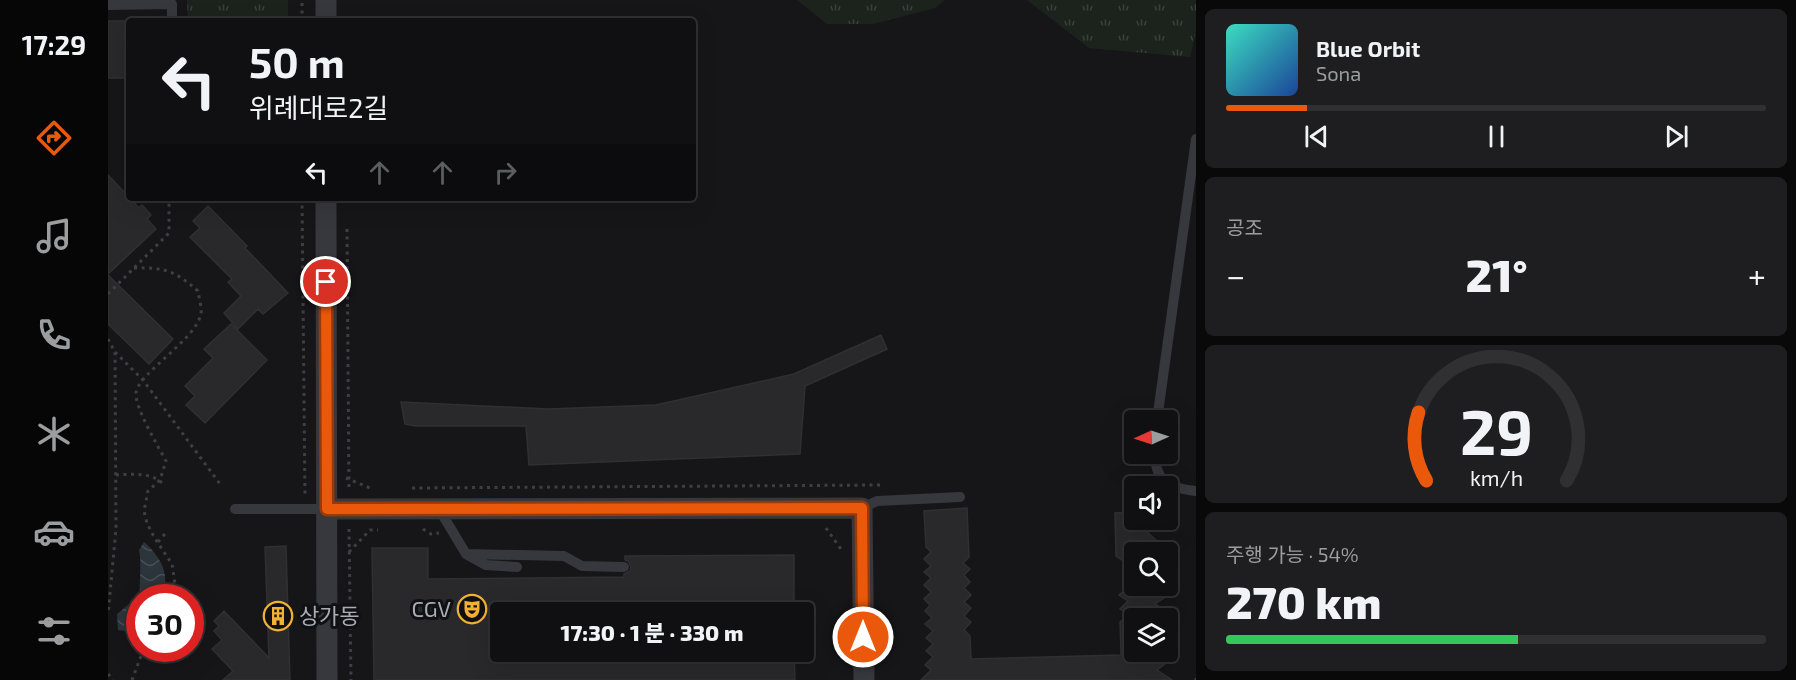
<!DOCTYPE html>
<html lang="ko">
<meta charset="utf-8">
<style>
:root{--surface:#101012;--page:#1e1e20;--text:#f1f3f6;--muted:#9c9d9f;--line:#303032;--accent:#ea580c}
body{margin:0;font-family:"Exo 2","Noto Sans KR",sans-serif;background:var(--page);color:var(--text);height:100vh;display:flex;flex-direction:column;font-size:22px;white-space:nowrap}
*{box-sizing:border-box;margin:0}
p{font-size:20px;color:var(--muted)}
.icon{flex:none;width:33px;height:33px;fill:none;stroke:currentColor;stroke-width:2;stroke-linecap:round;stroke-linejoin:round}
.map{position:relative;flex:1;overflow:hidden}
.details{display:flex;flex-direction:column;gap:9px;padding:9px;background:#09090a;width:600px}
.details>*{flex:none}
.banner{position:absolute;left:18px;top:18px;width:570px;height:183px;border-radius:6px;box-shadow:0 6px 24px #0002,0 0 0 2px var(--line);background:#101012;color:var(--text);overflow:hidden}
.needle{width:39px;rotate:267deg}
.fabs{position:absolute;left:1016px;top:410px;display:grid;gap:12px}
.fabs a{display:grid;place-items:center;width:54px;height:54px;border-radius:6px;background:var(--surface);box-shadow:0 6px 24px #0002,0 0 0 2px var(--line);font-size:30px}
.speed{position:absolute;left:18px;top:584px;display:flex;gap:12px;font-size:30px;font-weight:700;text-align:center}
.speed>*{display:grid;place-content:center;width:78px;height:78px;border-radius:50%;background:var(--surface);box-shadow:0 6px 24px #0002,0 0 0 2px var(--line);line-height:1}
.speed .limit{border:9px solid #d22;background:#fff;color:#111}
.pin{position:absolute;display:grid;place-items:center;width:51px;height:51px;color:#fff;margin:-26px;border:3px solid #fff;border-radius:50%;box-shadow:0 2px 6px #0007}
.me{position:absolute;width:66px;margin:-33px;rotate:0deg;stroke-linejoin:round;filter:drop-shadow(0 0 4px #0008)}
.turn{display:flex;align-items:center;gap:21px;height:126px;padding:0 24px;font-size:27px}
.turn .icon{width:78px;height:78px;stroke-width:2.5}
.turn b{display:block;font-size:42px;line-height:51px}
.lanes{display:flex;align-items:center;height:57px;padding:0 24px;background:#0003;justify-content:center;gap:30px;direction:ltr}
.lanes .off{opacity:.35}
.big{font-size:45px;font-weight:800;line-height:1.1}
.details .widget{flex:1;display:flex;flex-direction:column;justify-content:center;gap:9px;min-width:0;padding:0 21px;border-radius:9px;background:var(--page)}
.details .dial{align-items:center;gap:0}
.dial svg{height:156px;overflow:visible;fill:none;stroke:var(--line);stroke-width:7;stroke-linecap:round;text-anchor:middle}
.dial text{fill:var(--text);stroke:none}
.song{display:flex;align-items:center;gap:18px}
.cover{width:72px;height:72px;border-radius:9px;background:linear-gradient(135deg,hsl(170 70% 55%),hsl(220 70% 35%))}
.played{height:6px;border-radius:3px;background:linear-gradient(90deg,var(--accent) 15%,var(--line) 15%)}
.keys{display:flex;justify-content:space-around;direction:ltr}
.heat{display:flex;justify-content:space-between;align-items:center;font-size:33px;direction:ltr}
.charge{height:9px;border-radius:4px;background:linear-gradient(90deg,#34c759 54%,var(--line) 0)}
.trip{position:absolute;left:382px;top:602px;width:324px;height:60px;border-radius:6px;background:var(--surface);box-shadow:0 6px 24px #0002,0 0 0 2px var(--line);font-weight:800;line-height:60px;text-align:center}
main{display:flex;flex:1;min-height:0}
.tab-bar{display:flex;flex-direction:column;width:108px;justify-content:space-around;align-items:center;background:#060607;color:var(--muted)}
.tab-bar .icon{width:42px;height:42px}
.tab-bar .current{color:var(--accent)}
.tab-bar b{font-size:27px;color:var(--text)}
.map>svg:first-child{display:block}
.grass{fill:url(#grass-tufts)}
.water{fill:url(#water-waves)}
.building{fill:#29292c;stroke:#303034;stroke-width:1.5}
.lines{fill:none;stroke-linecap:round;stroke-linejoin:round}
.path{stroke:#3d3f44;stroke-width:3;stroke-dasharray:3 4.5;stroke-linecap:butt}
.service{stroke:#37383d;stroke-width:10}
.minor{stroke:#37383d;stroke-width:21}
.route-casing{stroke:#983908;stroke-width:15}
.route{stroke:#ea580c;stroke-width:10}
.labels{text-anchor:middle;stroke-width:6;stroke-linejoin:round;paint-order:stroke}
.poi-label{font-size:22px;fill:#a8adb8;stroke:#111113;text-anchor:end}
</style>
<main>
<nav class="tab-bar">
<b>17:29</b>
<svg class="icon current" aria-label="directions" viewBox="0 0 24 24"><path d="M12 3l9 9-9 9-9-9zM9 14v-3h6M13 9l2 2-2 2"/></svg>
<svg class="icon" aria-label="music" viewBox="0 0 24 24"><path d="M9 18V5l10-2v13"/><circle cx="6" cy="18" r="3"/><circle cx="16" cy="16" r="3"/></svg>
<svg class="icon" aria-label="phone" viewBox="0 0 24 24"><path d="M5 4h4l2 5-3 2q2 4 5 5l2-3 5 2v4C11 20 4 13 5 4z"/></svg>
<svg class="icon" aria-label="climate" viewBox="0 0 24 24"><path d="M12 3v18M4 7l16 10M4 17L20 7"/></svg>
<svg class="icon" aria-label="car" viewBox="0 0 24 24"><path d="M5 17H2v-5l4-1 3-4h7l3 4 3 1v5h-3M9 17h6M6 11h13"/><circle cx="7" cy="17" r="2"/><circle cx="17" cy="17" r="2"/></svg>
<svg class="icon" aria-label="filters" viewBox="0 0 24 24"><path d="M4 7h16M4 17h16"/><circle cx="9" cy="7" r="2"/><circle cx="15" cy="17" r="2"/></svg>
</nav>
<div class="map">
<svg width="1088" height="680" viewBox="0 0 1088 680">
<defs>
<pattern id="grass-tufts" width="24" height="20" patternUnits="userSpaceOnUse" patternTransform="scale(1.5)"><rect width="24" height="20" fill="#1c231d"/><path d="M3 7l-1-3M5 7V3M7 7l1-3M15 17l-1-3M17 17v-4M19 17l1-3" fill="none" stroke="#3a403c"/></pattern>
<pattern id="water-waves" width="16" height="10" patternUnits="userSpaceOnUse" patternTransform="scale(1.5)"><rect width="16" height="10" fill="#2c353c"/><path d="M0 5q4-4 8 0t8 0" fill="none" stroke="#485056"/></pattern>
</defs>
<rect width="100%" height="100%" fill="#161618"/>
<path class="grass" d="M79,0H180V21H80Z
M689,0H837L827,8L765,24H719Z
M919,0H1088V32L1082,57L981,48Z"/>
<path class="water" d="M36,542C52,556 65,577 52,597H32L31,626L24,632L10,630L9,614L32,595C31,579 34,565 31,550Z"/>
<path class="building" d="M0,21H21V78H0Z
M0,175L31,208L34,205L43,215L39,219L48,229L0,274Z
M100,206L139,246L137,248L180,293L155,314L150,309L130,329L116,313L133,296L120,282L124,279L82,237L92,228L85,221Z
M0,275L65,339L41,364L0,324Z
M123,324L159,360L97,423L78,405L87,396L77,386L105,358L96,349Z
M773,335L779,349L697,386L692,454L421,465L418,426H308L297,424L293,402L440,409L548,405L686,374Z
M859,508L861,557L855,563L862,569L856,575L862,582L856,588L863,595L856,602L863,608L856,616L863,622L856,630L862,636L863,659L1013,655L1012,622L1021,615L1012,609L1020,601L1011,595L1024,585H1042L1056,598L1047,604L1069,618H1026V651H1041L1058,663L1049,670L1064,680H813L823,670L817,665L825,657L818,651L825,644L818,638L825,631L817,624L824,618L817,611L822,605L816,599L823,592L816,585L823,578L816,572L823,566L816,559L823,552L818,547L816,511Z
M1026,512V520L1061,552H1026V568L1008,556L1007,513Z
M178,546L182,680H115L125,671L104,649L114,640L106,631L111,626L106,621L116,611L161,658L157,547Z
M264,548H320V579L516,577V574L522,571L523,567L520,561L517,560V556L686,555V612H393V651H686L687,680H266Z"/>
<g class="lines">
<path class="path" d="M194,21V0
M194,198L197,496
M239,229L241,489
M26,268C57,267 67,271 90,291C91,298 94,308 93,314C86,342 30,373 28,393C27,408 50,446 58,461L52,480L40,491L36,511L39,523L46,537L64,564L67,584L65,597
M0,294L61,233V198
M0,339L7,352L8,529L0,614
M7,352L35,380L112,484
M8,475C25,474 46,472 57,486
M238,478L262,488
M304,488L772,485V487
M718,528L735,552
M241,529L243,680
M315,529L323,534L331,533
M50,542L57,534
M241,552L262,530H270
M0,674L5,680
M24,680L36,648
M1088,680V678"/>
<path class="service" d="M0,5L64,4V21
M1049,420L1088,139
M1047,453C1047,483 1062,488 1088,491
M754,508L769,501L852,497
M127,509H219
M331,509L358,554L378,565L409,567
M358,554L456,556L474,566L516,567"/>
<path class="minor" d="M218,0V21
M218,198L219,680
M219,509L754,508L756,680"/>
</g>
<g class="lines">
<g class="route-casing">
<path id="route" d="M218,282L219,509L754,508L755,637"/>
</g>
<use href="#route" class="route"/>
</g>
<defs>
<g id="theatre-ring" transform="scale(1.5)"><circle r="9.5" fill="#111113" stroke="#f2b134" stroke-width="1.5"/><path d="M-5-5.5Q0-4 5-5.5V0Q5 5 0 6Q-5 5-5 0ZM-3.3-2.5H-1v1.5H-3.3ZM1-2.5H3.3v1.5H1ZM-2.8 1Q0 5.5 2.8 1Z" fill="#f2b134"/></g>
<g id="building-ring" transform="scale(1.5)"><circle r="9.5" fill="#111113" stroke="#f2b134" stroke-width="1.5"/><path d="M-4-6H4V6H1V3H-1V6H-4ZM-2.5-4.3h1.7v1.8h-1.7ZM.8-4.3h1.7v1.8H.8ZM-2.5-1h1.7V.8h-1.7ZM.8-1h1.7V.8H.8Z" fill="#f2b134"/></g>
</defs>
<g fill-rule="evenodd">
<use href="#theatre-ring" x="364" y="609"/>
<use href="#building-ring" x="170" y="616"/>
</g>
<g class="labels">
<g class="poi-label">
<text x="343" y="617">CGV</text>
<text x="191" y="624" text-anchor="start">상가동</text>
</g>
</g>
</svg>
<div class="fabs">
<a><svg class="needle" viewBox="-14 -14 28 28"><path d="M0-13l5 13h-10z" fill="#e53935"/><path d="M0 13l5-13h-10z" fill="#9c9d9f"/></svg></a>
<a><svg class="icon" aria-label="sound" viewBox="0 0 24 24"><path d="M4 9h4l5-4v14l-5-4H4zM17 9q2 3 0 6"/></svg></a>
<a><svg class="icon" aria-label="search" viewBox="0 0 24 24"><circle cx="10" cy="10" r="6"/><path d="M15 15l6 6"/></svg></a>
<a><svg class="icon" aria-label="layers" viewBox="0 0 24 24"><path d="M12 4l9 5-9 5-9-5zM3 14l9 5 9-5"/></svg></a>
</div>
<div class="speed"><div class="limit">30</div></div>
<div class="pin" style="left:218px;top:282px;background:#d93025"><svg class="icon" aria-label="arrive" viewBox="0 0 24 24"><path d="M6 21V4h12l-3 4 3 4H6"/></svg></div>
<svg class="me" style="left:755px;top:637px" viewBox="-20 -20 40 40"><circle r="17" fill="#ea580c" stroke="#fff" stroke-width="3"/><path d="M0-11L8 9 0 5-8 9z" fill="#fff"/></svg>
<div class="trip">17:30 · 1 분 · 330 m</div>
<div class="banner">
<div class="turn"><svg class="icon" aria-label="left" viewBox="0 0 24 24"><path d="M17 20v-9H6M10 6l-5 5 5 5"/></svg><div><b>50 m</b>위례대로2길</div></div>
<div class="lanes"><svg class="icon" aria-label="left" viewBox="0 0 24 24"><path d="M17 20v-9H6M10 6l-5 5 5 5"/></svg><svg class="icon off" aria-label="ahead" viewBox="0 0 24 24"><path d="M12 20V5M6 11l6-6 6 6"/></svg><svg class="icon off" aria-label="ahead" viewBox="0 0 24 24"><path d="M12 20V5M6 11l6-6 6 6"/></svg><svg class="icon off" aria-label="right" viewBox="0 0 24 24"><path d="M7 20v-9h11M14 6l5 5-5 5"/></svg></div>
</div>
</div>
<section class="details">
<div class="widget">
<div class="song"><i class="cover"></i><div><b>Blue Orbit</b><p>Sona</p></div></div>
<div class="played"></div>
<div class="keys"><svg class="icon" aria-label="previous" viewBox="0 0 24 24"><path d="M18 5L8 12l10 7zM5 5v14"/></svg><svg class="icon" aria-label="pause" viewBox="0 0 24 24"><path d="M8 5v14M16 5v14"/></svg><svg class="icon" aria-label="next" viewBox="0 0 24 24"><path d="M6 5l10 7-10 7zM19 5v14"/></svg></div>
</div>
<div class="widget"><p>공조</p>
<div class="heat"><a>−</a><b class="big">21°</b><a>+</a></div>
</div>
<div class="widget dial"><svg viewBox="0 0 100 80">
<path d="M14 69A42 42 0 1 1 86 69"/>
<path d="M14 69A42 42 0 0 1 10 34" stroke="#ea580c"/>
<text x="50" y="56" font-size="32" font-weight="700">29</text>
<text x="50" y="72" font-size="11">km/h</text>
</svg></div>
<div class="widget"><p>주행 가능 · 54%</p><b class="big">270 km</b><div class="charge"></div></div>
</section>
</main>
